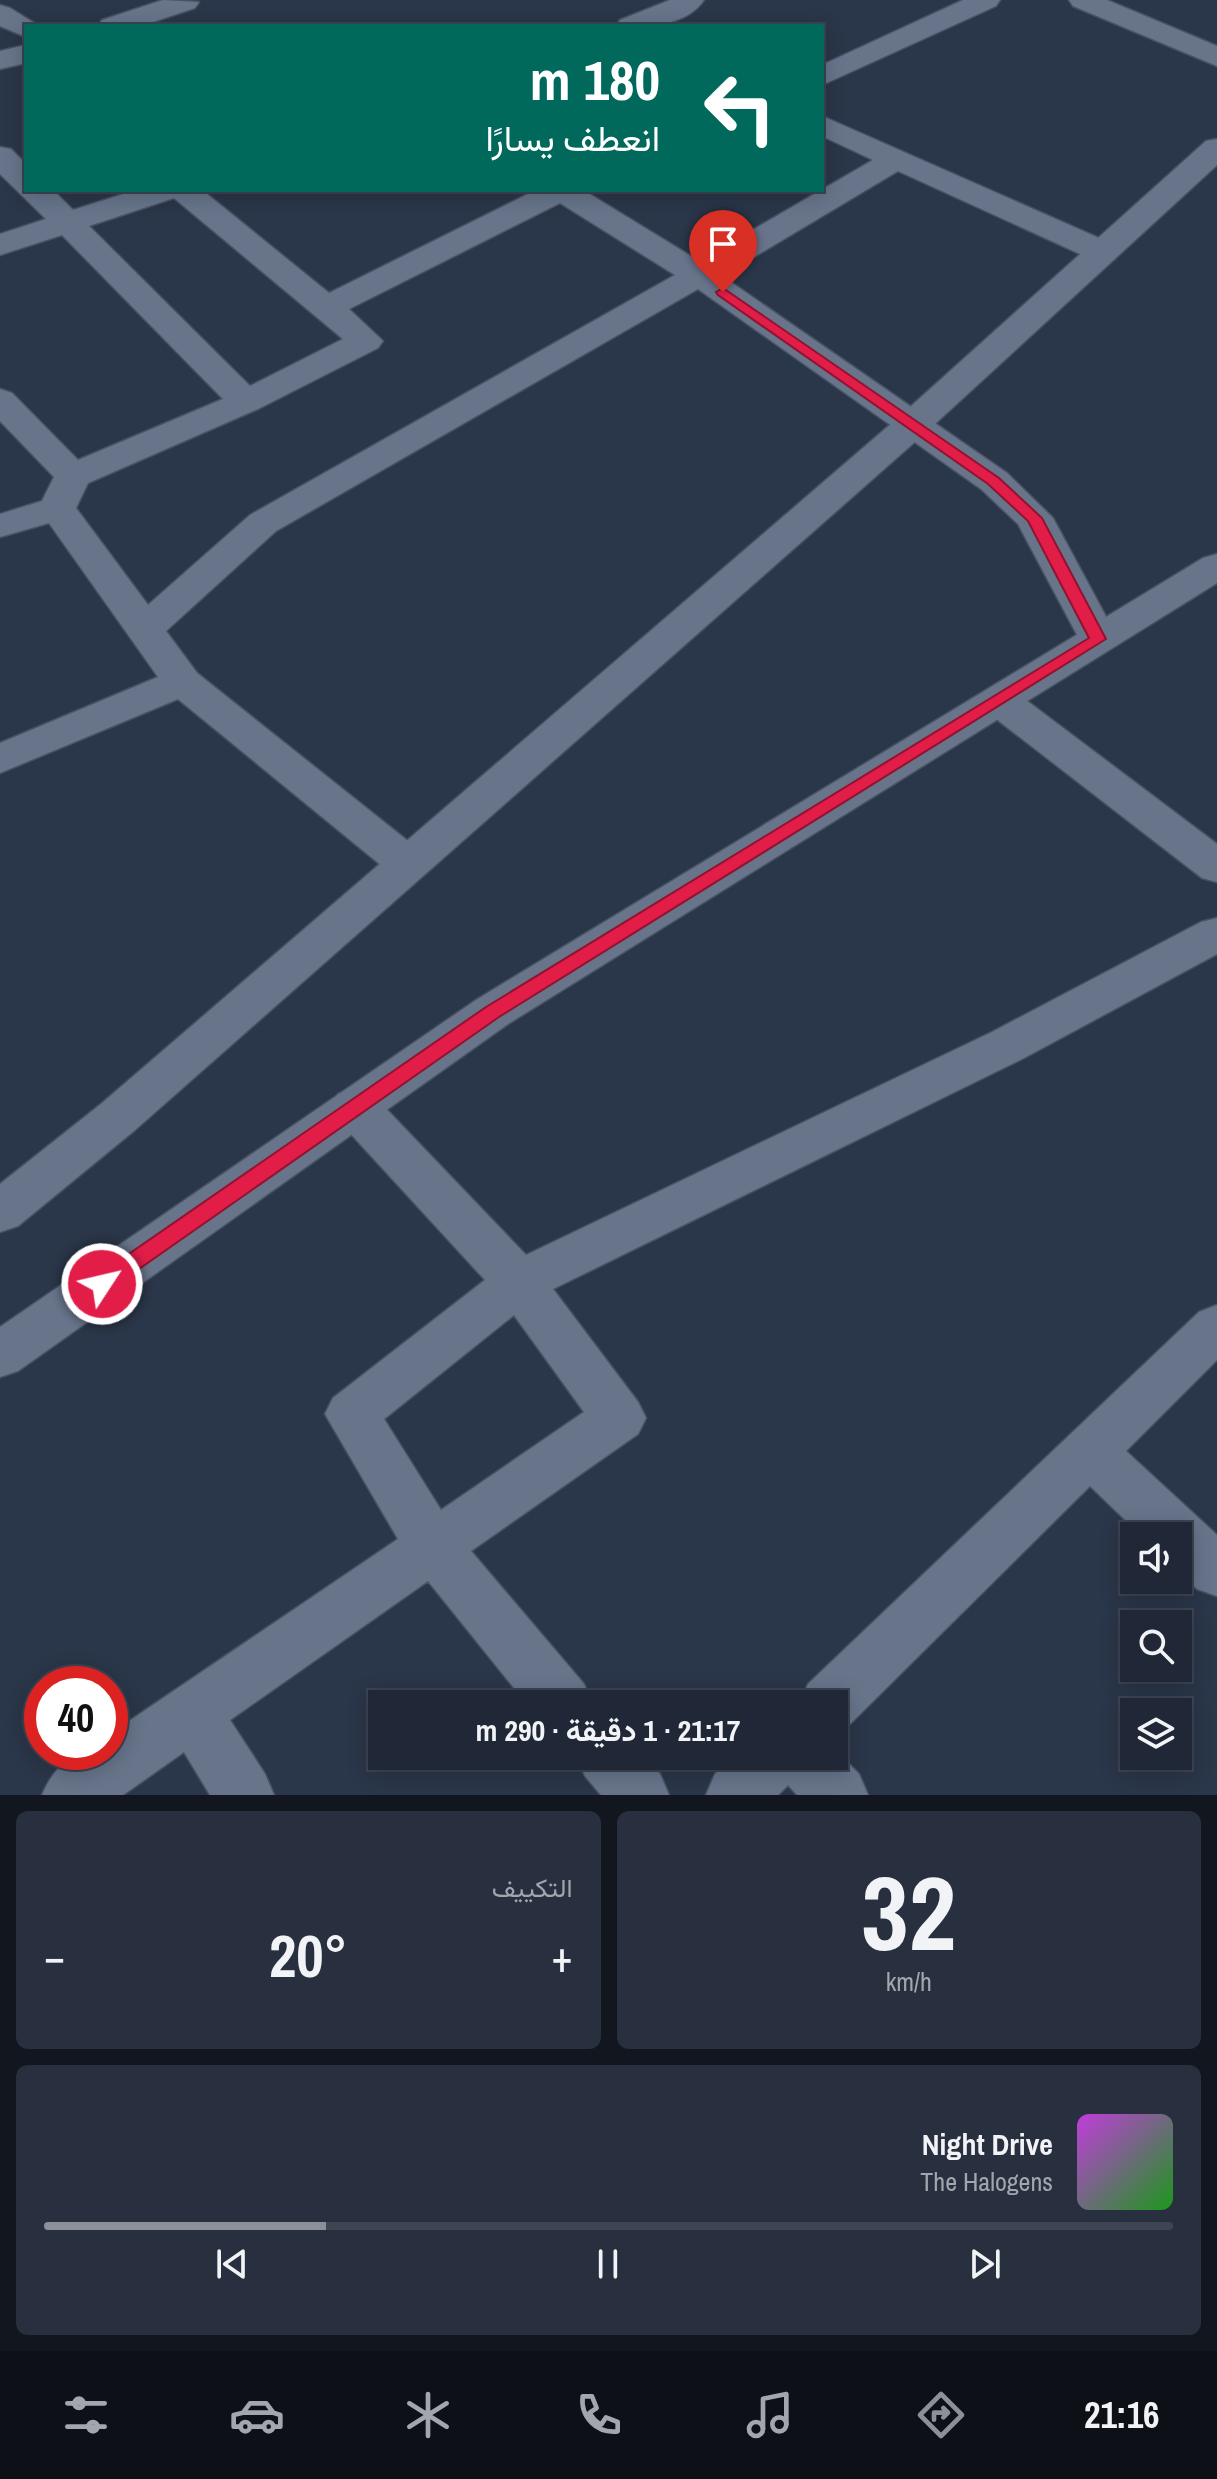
<!DOCTYPE html>
<html lang="ar">
<meta charset="utf-8">
<style>
:root{--surface:#202837;--page:#28303f;--text:#f1f3f6;--muted:#a2a6ad;--line:#3d4452;--accent:#8c9099}
body{margin:0;font-family:"Archivo Narrow",Vazirmatn,sans-serif;background:var(--page);color:var(--text);direction:rtl;height:100vh;display:flex;flex-direction:column;font-size:30px;white-space:nowrap}
*{box-sizing:border-box;margin:0}
p{font-size:26px;color:var(--muted)}
.icon{flex:none;width:44px;height:44px;fill:none;stroke:currentColor;stroke-width:2;stroke-linecap:round;stroke-linejoin:round}
.map{position:relative;height:1795px;overflow:hidden;direction:ltr}
.sheet{display:flex;flex-direction:column;gap:16px;padding:16px;background:#12161e;flex:1}
.sheet>*{flex:none}
.banner{position:absolute;left:24px;top:24px;width:800px;height:168px;border-radius:0px;box-shadow:0 4px 20px #0003,0 0 0 2px var(--line);direction:rtl;background:#00695c;color:#fff;overflow:hidden}
.controls{position:absolute;left:1120px;top:1522px;display:grid;gap:16px}
.controls a{display:grid;place-items:center;width:72px;height:72px;border-radius:0px;background:var(--surface);box-shadow:0 4px 20px #0003,0 0 0 2px var(--line);font-size:40px}
.speed{position:absolute;left:24px;top:1666px;display:flex;gap:16px;font-size:40px;font-weight:700;text-align:center}
.speed>*{display:grid;place-content:center;width:104px;height:104px;border-radius:50%;background:var(--surface);box-shadow:0 4px 20px #0003,0 0 0 2px var(--line);line-height:1}
.speed .limit{border:12px solid #d22;background:#fff;color:#111}
.pin{position:absolute;display:grid;place-items:center;width:68px;height:68px;color:#fff;margin:-82px -34px;border-radius:50% 50% 50% 0;rotate:-45deg;box-shadow:0 0 8px #0007}
.pin .icon{rotate:45deg}
.me{position:absolute;width:88px;margin:-44px;rotate:55deg;stroke-linejoin:round;filter:drop-shadow(0 0 6px #0008)}
.turn{display:flex;align-items:center;gap:28px;height:168px;padding:0 32px;font-size:36px}
.turn .icon{width:104px;height:104px;stroke-width:2.5}
.turn b{display:block;font-size:56px;line-height:68px}
.big{font-size:60px;font-weight:700;line-height:1.1}
.sheet .card{flex:1;display:flex;flex-direction:column;justify-content:center;gap:12px;min-width:0;padding:0 28px;border-radius:12px;background:var(--page)}
.sheet .dial{align-items:center;gap:0}
.dial b{font-size:104px;line-height:1}
.song{display:flex;align-items:center;gap:24px}
.cover{width:96px;height:96px;border-radius:12px;background:linear-gradient(135deg,hsl(290 70% 55%),hsl(120 70% 35%))}
.played{height:8px;border-radius:4px;background:linear-gradient(90deg,var(--accent) 25%,var(--line) 25%)}
.keys{display:flex;justify-content:space-around;direction:ltr}
.heat{display:flex;justify-content:space-between;align-items:center;font-size:44px;direction:ltr}
.sheet .tiles{flex:1;display:grid;gap:16px;grid-template-columns:1fr 1fr}
.card:last-child{grid-column:span 2}
.trip{position:absolute;left:368px;top:1690px;width:480px;height:80px;border-radius:0px;background:var(--surface);box-shadow:0 4px 20px #0003,0 0 0 2px var(--line);font-weight:700;line-height:80px;text-align:center;direction:rtl}
.tabs{display:flex;height:128px;justify-content:space-around;align-items:center;background:#0d1016;color:var(--muted)}
.tabs .icon{width:56px;height:56px}
.tabs .active{color:var(--accent)}
.tabs b{font-size:36px;color:var(--text)}
.map>svg:first-child{display:block}
.lines{fill:none;stroke-linecap:round;stroke-linejoin:round}
.minor-casing{stroke:#475262;stroke-width:3}
.tertiary-casing{stroke:#475262;stroke-width:3}
.minor{fill:#67748a;fill-rule:evenodd}
.tertiary{fill:#67748a;fill-rule:evenodd}
.route{fill:#e11d48;stroke:#92132f;stroke-width:2}
</style>
<div class="map">
<svg width="1217" height="1795" viewBox="0 0 1217 1795">
<rect width="100%" height="100%" fill="#2a3649"/>
<g class="lines">
<g class="minor-casing">
<path id="minor" d="M163,0L199,2L195,8L141,26H98L102,20Z
M670,0H704C685,28 645,26 616,26L620,20Z
M963,0H1000L996,6L822,85V65Z
M1069,0H1107L1217,46V66L1073,6Z
M0,5L10,8L39,26H26V37L0,26Z
M26,45V63L0,69V51Z
M822,116L1115,245L1119,252L1115,259L1103,262L1091,259L898,171L722,276L1007,473L1053,518L1118,639L1112,648L1098,652L1084,648L1018,524L981,489L698,289L276,531L166,631L197,673L423,853L430,864L423,875L408,879L393,875L178,699L0,773V743L158,677L49,523L0,537V514L42,501L54,477L0,421V389L12,393L78,460L223,399L62,235L0,255V234L46,219L0,174V147L11,149L26,164V190H53L73,210L136,190H202L329,293L536,190H583L699,261L873,160L822,136ZM174,198L343,339L250,386L89,226ZM560,203L675,275L250,515L148,605L76,508L88,483L258,409L378,348L383,341L349,309Z
M1000,688L1014,691L1217,844V882L1202,878L986,711L980,701L986,691Z
M1217,918V954L1024,1058L553,1289L638,1402L646,1418L638,1434L471,1551L584,1684L592,1704H527L428,1581L230,1720L265,1774L274,1795H210L184,1752L123,1795H42C56,1762 75,1752 110,1752V1734L398,1539L325,1414L333,1398L485,1280L338,1120L331,1107L338,1094L355,1088L372,1094L526,1255L992,1032L1201,922ZM514,1315L584,1412L441,1510L384,1419Z
M1217,1305V1360L1126,1451L1217,1535V1596L1197,1589L1178,1571V1536H1142L1090,1486L850,1724L834,1730V1704H800L808,1684L1199,1312Z
M834,1749L859,1774L868,1795H797L788,1785L778,1795H706L715,1774L734,1756H834Z
M576,1756H644L660,1774L669,1795H601L585,1776Z"/>
</g>
<g class="tertiary-casing">
<path id="tertiary" d="M1217,139V165L925,433L135,1130L18,1226L0,1232V1184L101,1104L899,417L1206,141Z
M1217,554V583L508,1024L18,1371L0,1377V1327L476,1000L1203,558Z"/>
</g>
<use href="#minor" class="minor"/>
<use href="#tertiary" class="tertiary"/>
</g>
<path class="route" d="M723,288L999,478L1042,518L1106,639L499,1017L109,1290L102,1293L94,1290L91,1284L94,1278L486,1007L1089,638L1028,521L988,484L718,295L716,292Z"/>
</svg>
<div class="controls">
<a><svg class="icon" aria-label="sound" viewBox="0 0 24 24"><path d="M4 9h4l5-4v14l-5-4H4zM17 9q2 3 0 6"/></svg></a>
<a><svg class="icon" aria-label="search" viewBox="0 0 24 24"><circle cx="10" cy="10" r="6"/><path d="M15 15l6 6"/></svg></a>
<a><svg class="icon" aria-label="layers" viewBox="0 0 24 24"><path d="M12 4l9 5-9 5-9-5zM3 14l9 5 9-5"/></svg></a>
</div>
<div class="speed"><div class="limit">40</div></div>
<div class="pin" style="left:723px;top:292px;background:#d93025"><svg class="icon" aria-label="arrive" viewBox="0 0 24 24"><path d="M6 21V4h12l-3 4 3 4H6"/></svg></div>
<svg class="me" style="left:102px;top:1284px" viewBox="-20 -20 40 40"><circle r="17" fill="#e11d48" stroke="#fff" stroke-width="3"/><path d="M0-11L8 9 0 5-8 9z" fill="#fff"/></svg>
<div class="trip">21:17 · 1 دقيقة · 290 m</div>
<div class="banner">
<div class="turn"><svg class="icon" aria-label="left" viewBox="0 0 24 24"><path d="M17 20v-9H6M10 6l-5 5 5 5"/></svg><div><b>180 m</b>انعطف يسارًا</div></div>
</div>
</div>
<section class="sheet">
<div class="tiles">
<div class="card dial"><b>32</b><p>km/h</p></div>
<div class="card"><p>التكييف</p>
<div class="heat"><a>−</a><b class="big">20°</b><a>+</a></div>
</div>
<div class="card">
<div class="song"><i class="cover"></i><div><b>Night Drive</b><p>The Halogens</p></div></div>
<div class="played"></div>
<div class="keys"><svg class="icon" aria-label="previous" viewBox="0 0 24 24"><path d="M18 5L8 12l10 7zM5 5v14"/></svg><svg class="icon" aria-label="pause" viewBox="0 0 24 24"><path d="M8 5v14M16 5v14"/></svg><svg class="icon" aria-label="next" viewBox="0 0 24 24"><path d="M6 5l10 7-10 7zM19 5v14"/></svg></div>
</div>
</div>
</section>
<nav class="tabs">
<b>21:16</b>
<svg class="icon active" aria-label="directions" viewBox="0 0 24 24"><path d="M12 3l9 9-9 9-9-9zM9 14v-3h6M13 9l2 2-2 2"/></svg>
<svg class="icon" aria-label="music" viewBox="0 0 24 24"><path d="M9 18V5l10-2v13"/><circle cx="6" cy="18" r="3"/><circle cx="16" cy="16" r="3"/></svg>
<svg class="icon" aria-label="phone" viewBox="0 0 24 24"><path d="M5 4h4l2 5-3 2q2 4 5 5l2-3 5 2v4C11 20 4 13 5 4z"/></svg>
<svg class="icon" aria-label="climate" viewBox="0 0 24 24"><path d="M12 3v18M4 7l16 10M4 17L20 7"/></svg>
<svg class="icon" aria-label="car" viewBox="0 0 24 24"><path d="M5 17H2v-5l4-1 3-4h7l3 4 3 1v5h-3M9 17h6M6 11h13"/><circle cx="7" cy="17" r="2"/><circle cx="17" cy="17" r="2"/></svg>
<svg class="icon" aria-label="filters" viewBox="0 0 24 24"><path d="M4 7h16M4 17h16"/><circle cx="9" cy="7" r="2"/><circle cx="15" cy="17" r="2"/></svg>
</nav>
